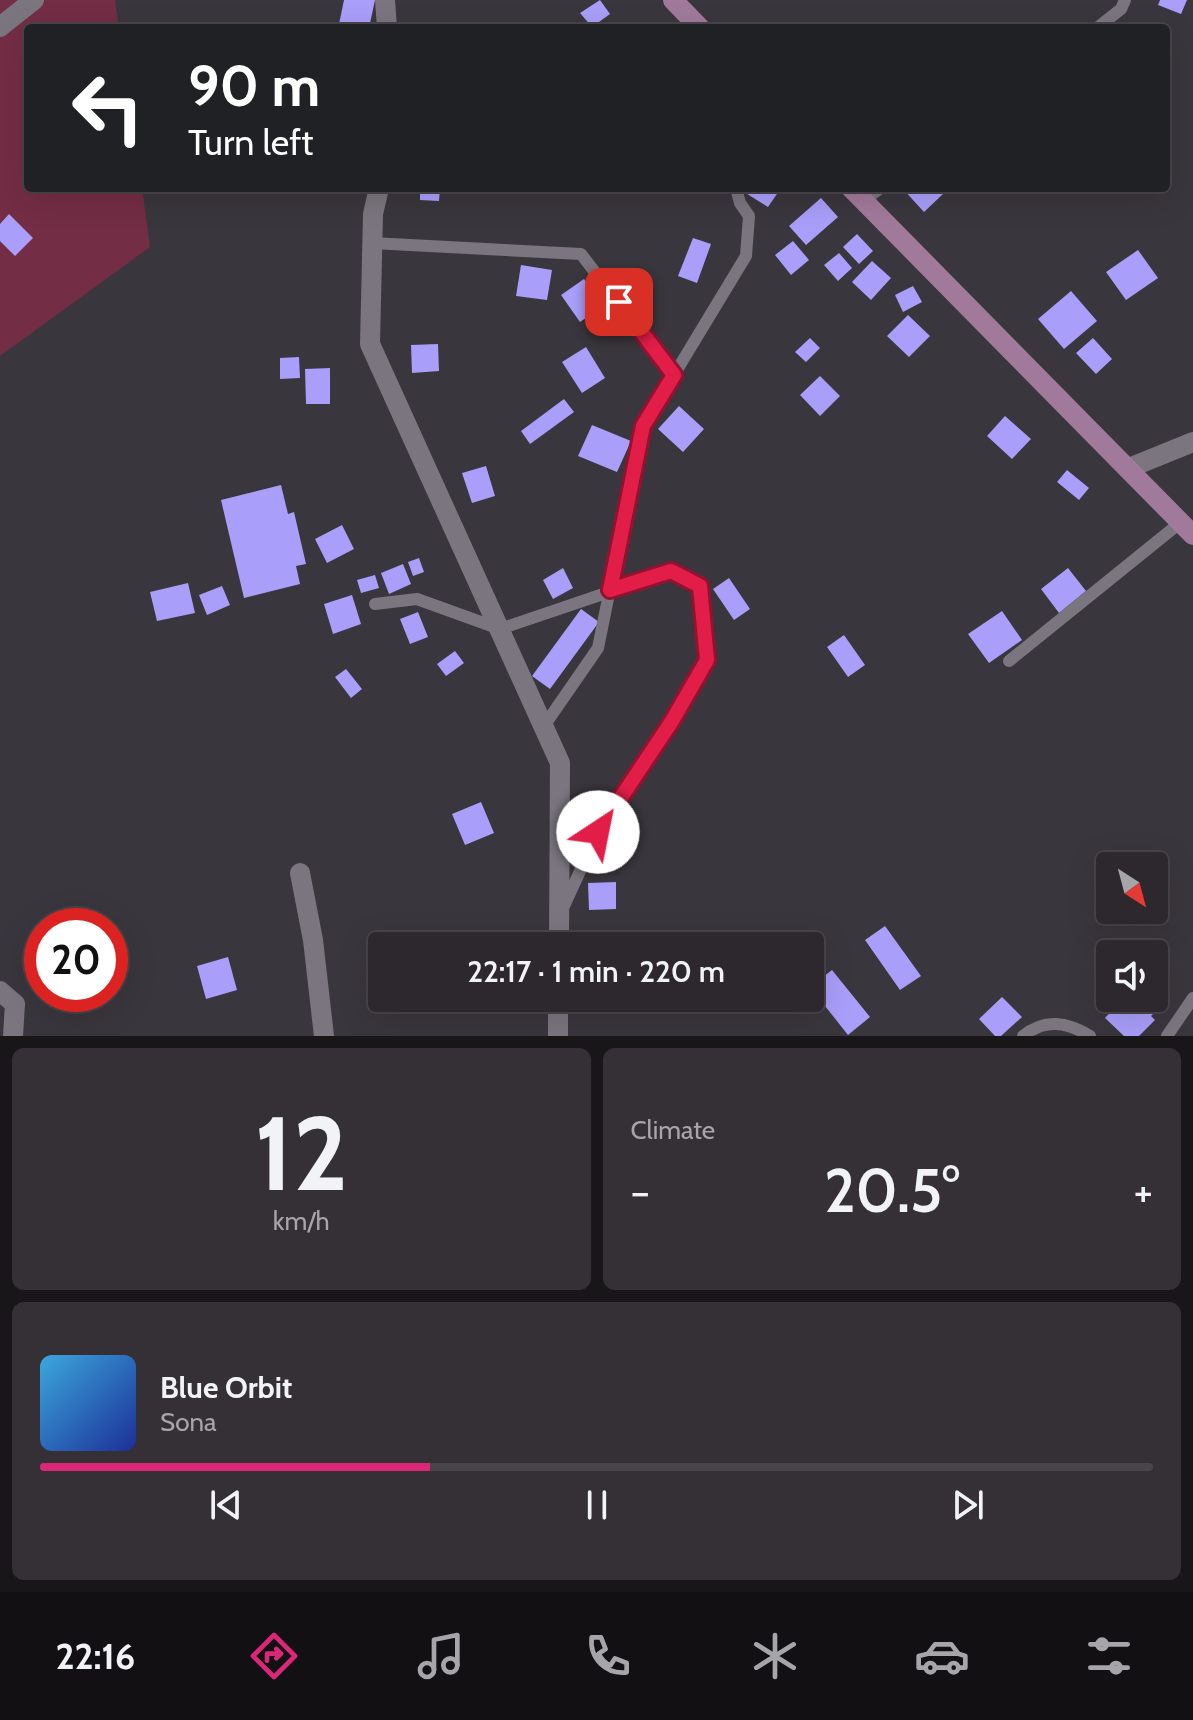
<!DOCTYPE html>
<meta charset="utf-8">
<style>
:root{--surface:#2c282e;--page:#343036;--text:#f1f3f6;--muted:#a6a6aa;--line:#48444a;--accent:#db2777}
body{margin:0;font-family:Cabin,sans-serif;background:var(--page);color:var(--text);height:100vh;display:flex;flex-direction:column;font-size:30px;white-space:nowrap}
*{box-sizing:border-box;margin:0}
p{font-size:26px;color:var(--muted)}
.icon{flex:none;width:44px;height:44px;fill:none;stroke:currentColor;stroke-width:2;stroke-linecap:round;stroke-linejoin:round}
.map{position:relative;height:1036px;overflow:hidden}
.drawer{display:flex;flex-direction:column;gap:12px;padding:12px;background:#181619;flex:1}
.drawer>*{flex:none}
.top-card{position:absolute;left:24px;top:24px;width:1146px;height:168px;border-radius:8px;box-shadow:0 8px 32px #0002,0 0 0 2px var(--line);background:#202124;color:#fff;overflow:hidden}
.needle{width:52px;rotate:144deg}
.tools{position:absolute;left:1096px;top:852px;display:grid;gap:16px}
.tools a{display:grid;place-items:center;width:72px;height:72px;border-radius:8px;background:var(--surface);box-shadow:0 8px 32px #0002,0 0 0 2px var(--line);font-size:40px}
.speed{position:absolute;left:24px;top:908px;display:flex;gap:16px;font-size:40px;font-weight:700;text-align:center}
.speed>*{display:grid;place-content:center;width:104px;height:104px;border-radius:50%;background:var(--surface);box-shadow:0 8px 32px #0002,0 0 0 2px var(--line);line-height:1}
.speed .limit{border:12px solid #d22;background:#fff;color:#111}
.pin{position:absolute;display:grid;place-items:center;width:68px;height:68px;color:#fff;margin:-34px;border-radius:16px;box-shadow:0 4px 12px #0006}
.me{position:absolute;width:88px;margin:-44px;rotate:34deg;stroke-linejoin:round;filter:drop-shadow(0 0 6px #0008)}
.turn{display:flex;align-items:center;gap:28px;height:168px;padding:0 32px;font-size:36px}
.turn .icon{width:104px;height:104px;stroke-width:2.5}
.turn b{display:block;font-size:56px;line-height:68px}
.big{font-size:60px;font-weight:600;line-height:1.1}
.drawer .widget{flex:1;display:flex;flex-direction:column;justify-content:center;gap:12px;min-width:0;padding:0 28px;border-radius:12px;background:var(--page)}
.drawer .dial{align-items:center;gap:0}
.dial b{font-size:104px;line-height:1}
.song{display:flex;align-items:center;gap:24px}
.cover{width:96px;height:96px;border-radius:12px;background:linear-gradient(135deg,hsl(200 70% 55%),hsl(230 70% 35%))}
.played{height:8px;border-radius:4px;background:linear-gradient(90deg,var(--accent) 35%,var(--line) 35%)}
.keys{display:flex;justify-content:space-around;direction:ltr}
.heat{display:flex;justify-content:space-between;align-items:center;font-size:44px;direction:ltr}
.drawer .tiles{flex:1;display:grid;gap:12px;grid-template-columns:1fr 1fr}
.widget:last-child{grid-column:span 2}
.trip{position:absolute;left:368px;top:932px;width:456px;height:80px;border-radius:8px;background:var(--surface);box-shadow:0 8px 32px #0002,0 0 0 2px var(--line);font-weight:600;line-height:80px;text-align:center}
.dock{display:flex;height:128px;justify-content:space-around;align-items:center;background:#121012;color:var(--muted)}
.dock .icon{width:56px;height:56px}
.dock .selected{color:var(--accent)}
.dock b{font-size:36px;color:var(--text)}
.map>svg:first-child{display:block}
.green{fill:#732d45}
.building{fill:#a99ef9}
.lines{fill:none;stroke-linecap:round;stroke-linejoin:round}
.service{stroke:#7a757e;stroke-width:12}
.minor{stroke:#7a757e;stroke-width:20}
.secondary{stroke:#a17a9b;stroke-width:20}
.route-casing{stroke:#92132f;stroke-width:20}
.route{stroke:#e11d48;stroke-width:14}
</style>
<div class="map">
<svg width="1193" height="1036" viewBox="0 0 1193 1036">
<rect width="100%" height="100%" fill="#3a363d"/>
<path class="green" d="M0,0H115L119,28H28V188H142L150,247L0,356Z"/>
<path class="building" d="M344,0H375L369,28L339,24Z
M600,0L610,14L592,27L580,13Z
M1160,0H1187L1181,14L1158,5Z
M420,188H440L439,201L420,200Z
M747,188H781L768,207L744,192Z
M902,188H937L943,194L924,212Z
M821,198L838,217L806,245L789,226Z
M9,214L33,238L15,256L0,241V224Z
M857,234L873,251L859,264L843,247Z
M693,238L711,244L697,283L678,276Z
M793,241L809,260L791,275L775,255Z
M1138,250L1158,278L1126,300L1106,272Z
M839,253L852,268L838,281L824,265Z
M872,261L891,278L871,300L852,282Z
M521,265L552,270L547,300L516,296Z
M584,279L603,306L580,322L561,295Z
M913,286L922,302L903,312L895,295Z
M1071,291L1097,321L1064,349L1038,319Z
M908,315L930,336L909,357L887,336Z
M810,338L820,348L806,362L795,352Z
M1093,338L1112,359L1096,374L1076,353Z
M438,344L439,371L412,373L411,345Z
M586,347L605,378L582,393L562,362Z
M299,357L300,378L280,379V358Z
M330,368V404H306L305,369Z
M820,376L840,396L820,416L800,395Z
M564,399L574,412L530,444L521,431Z
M679,406L704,429L683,452L658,429Z
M1005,416L1031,439L1012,459L987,436Z
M592,425L631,441L617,472L578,456Z
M486,466L495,496L472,503L462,473Z
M1067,470L1089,488L1079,500L1057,482Z
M281,485L288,514L294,512L306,564L296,566L300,584L244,598L221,500Z
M342,525L354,549L327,563L315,539Z
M419,558L424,572L413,576L408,562Z
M403,564L411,584L389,594L381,573Z
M563,568L573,588L553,599L543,580Z
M1068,568L1086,591L1059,613L1041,589Z
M375,575L379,588L361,593L357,580Z
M729,578L750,609L734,620L713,589Z
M188,583L195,613L157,621L150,592Z
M222,586L230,605L207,615L199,595Z
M352,595L361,624L333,634L324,604Z
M581,609L599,622L550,689L532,676Z
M1002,611L1022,640L989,663L968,634Z
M418,612L428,637L410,644L400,619Z
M844,635L865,665L848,677L827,647Z
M455,651L464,663L446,676L437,664Z
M346,669L362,689L351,698L335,677Z
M481,802L494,833L465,845L452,814Z
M616,882V909L589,910L588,883Z
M885,926L921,976L900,990L865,940Z
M228,957L237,990L206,999L197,966Z
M832,970L870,1017L848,1035L810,987Z
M1002,997L1022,1017L1001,1036H995L979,1019Z
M1124,998L1136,1001L1140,998L1154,1013L1151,1016L1155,1020L1139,1036H1124L1105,1018Z"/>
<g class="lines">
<path class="service" d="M1097,28L1121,9L1125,0
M863,201L881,188
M372,243L581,254L674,375
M375,604L417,599L500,629L671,571L700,586L707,660L672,721L598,832L564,906
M1009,661L1181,522
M544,726L598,648L643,426L746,256L749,216L740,203L736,188
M1023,1036C1045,1018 1067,1022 1090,1036
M1167,1036L1193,998"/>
<path class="minor" d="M385,0L387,28
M0,27L34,0
M379,188L373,214L370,344L560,763L559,946
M1129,468L1193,442
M300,873L313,940L324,1036
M0,991L15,1004L13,1036
M558,1036V998"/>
<path class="secondary" d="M673,0L700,28
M851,188L1193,535"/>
</g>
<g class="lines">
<g class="route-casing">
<path id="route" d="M598,832L672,721L707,660L700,586L671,571L610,590L643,426L674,375L619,302"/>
</g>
<use href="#route" class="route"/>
</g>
</svg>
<div class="tools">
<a><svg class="needle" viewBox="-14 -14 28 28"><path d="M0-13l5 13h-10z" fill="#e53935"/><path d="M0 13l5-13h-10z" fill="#a6a6aa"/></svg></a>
<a><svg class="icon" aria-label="sound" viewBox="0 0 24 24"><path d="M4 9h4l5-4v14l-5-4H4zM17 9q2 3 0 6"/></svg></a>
</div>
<div class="speed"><div class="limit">20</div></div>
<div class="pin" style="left:619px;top:302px;background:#d93025"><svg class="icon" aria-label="arrive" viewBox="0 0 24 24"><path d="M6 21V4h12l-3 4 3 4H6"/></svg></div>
<svg class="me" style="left:598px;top:832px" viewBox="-20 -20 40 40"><circle r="19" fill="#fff"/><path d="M0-13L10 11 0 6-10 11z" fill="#e11d48"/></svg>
<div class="trip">22:17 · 1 min · 220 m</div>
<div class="top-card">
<div class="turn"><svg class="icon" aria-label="left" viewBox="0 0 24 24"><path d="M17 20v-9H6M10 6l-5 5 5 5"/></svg><div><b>90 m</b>Turn left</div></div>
</div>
</div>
<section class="drawer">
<div class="tiles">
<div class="widget dial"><b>12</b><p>km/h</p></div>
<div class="widget"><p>Climate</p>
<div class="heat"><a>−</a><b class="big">20.5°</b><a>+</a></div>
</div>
<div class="widget">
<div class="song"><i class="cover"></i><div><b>Blue Orbit</b><p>Sona</p></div></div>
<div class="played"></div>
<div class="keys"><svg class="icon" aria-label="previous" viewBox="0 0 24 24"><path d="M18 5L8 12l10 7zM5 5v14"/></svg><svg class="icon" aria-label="pause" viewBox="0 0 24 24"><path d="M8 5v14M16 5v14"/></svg><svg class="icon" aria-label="next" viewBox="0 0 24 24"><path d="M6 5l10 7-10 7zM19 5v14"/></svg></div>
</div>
</div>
</section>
<nav class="dock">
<b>22:16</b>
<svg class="icon selected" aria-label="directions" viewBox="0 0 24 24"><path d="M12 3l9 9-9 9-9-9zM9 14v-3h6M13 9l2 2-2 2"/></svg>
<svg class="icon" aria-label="music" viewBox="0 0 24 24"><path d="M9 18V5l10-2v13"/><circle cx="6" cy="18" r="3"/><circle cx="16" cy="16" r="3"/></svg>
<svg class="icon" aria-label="phone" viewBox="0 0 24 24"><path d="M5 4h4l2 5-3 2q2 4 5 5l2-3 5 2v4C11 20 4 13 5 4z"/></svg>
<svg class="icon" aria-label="climate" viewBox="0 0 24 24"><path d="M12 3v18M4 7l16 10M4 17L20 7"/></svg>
<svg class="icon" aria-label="car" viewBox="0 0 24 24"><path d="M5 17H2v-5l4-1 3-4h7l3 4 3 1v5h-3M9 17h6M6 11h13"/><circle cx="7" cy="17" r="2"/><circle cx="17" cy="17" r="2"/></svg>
<svg class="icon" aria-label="filters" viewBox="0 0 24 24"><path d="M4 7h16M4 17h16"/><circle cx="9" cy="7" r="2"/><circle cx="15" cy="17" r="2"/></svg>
</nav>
